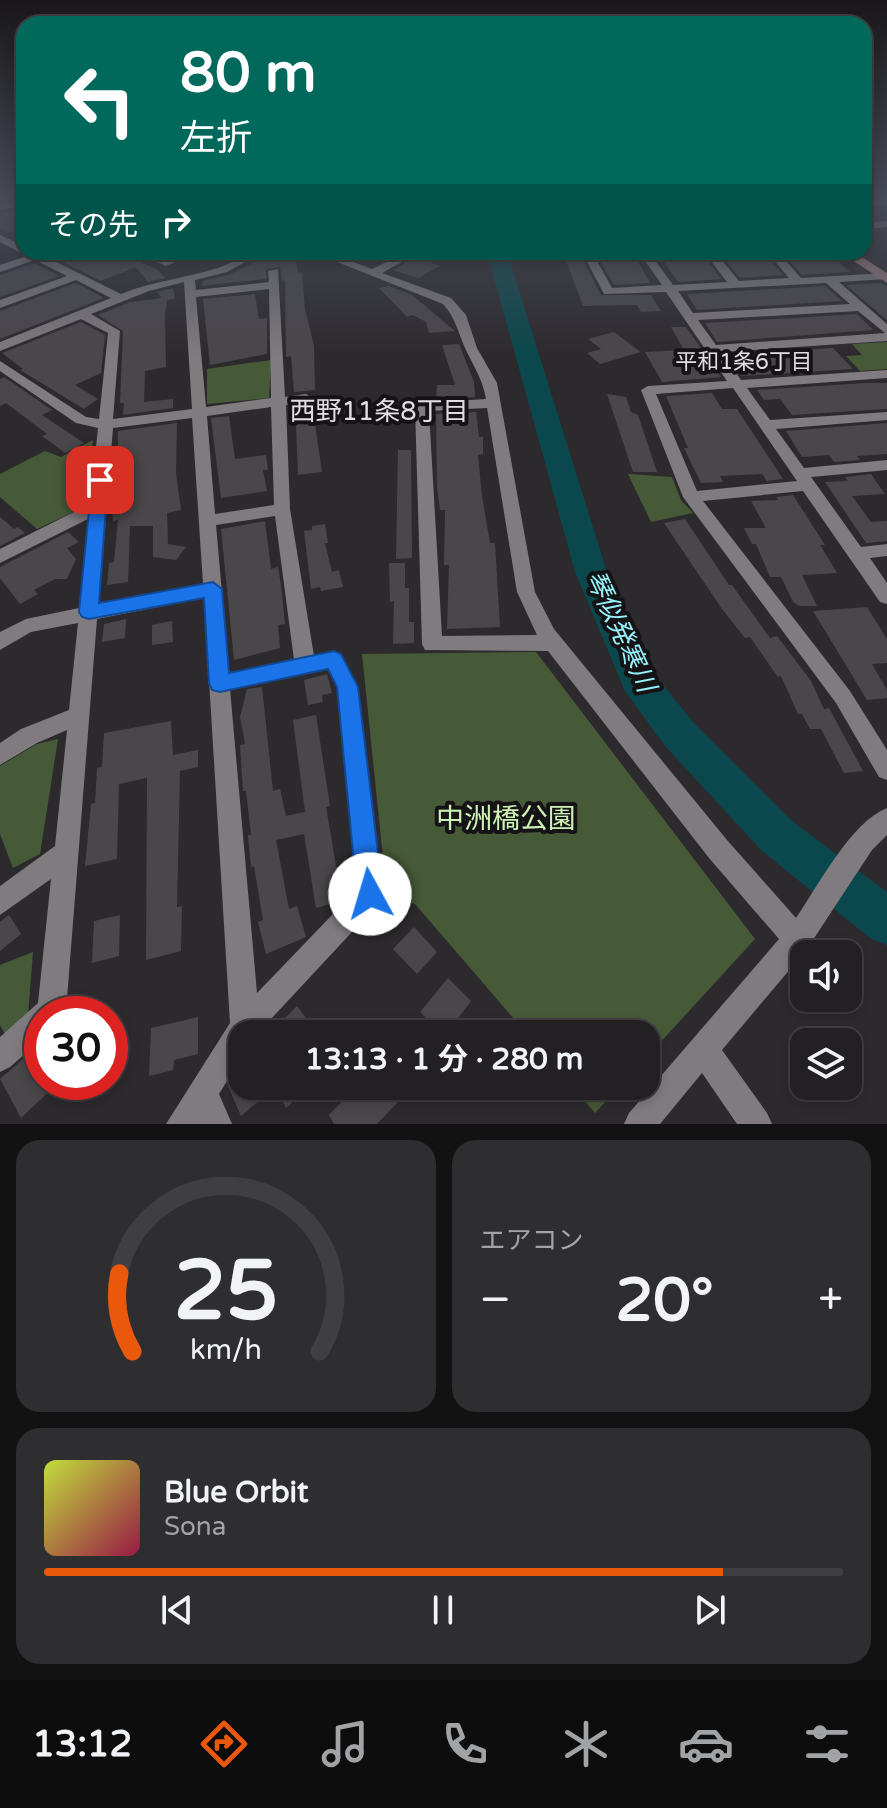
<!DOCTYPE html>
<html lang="ja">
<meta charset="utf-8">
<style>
:root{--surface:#222022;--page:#2e2d2f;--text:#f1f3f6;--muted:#a2a3a5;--line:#3f3e40;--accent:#ea580c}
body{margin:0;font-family:"Varela Round","Noto Sans JP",sans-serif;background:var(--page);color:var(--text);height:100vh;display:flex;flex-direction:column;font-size:30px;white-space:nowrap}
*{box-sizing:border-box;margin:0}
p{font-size:26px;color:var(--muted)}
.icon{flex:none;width:44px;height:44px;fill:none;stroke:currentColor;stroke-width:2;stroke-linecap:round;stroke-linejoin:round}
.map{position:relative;height:1124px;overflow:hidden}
.panel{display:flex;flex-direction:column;gap:16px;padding:16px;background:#131213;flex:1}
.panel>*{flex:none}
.guide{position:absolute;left:16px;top:16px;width:856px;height:244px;border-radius:24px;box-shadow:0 4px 12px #0003,0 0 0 2px var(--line);background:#00695c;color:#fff;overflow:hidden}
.controls{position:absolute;left:790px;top:940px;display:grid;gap:16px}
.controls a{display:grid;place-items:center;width:72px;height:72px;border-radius:16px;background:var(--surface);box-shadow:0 4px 12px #0003,0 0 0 2px var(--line);font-size:40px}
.speed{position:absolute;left:24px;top:996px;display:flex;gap:16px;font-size:40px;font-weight:700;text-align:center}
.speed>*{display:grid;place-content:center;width:104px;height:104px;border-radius:50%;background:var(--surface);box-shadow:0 4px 12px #0003,0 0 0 2px var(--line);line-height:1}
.speed .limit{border:12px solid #d22;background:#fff;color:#111}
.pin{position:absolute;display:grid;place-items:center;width:68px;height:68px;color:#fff;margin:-34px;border-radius:16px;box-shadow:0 4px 12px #0006}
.me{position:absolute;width:88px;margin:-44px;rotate:354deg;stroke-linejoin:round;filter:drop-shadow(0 0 6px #0008)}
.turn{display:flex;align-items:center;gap:28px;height:168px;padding:0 32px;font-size:36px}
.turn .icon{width:104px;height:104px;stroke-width:2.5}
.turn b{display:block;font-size:56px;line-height:68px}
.then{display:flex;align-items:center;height:76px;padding:0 32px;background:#0003;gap:16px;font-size:30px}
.big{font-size:60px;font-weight:700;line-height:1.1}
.panel .widget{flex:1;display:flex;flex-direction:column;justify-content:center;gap:12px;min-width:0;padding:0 28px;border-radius:24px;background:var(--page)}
.panel .dial{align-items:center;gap:0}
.dial svg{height:208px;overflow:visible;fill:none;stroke:var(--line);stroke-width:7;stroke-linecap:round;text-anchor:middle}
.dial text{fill:var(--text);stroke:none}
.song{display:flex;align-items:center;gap:24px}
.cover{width:96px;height:96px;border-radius:12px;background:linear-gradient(135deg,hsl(70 70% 55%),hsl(340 70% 35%))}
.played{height:8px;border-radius:4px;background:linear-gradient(90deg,var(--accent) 85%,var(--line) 85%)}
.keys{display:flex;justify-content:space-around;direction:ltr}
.heat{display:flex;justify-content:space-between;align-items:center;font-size:44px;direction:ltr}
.panel .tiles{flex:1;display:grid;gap:16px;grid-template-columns:1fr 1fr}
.widget:last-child{grid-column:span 2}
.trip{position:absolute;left:228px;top:1020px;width:432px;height:80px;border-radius:24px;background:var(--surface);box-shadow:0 4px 12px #0003,0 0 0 2px var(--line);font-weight:700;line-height:80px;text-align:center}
.tab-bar{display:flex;height:128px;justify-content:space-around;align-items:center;background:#0e0d0e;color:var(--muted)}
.tab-bar .icon{width:56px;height:56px}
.tab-bar .selected{color:var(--accent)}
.tab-bar b{font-size:36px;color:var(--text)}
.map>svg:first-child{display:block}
.green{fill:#475a38}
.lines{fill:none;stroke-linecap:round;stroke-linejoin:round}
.river{fill:#0a484d;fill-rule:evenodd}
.building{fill:#4a474b}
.street{fill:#7f7b7f;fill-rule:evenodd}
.secondary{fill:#a27f80;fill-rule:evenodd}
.route{fill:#1a73e8;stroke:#114b97;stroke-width:2}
.labels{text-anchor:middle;stroke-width:8;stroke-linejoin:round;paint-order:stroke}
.far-neighbourhood-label{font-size:22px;fill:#e0dee0;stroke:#151315}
.neighbourhood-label{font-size:26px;fill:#e0dee0;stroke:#151315}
.water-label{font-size:26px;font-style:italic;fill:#96f2fa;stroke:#151315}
.near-park-label{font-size:28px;fill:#cef2b5;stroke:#151315}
</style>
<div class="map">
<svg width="887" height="1124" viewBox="0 0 887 1124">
<rect width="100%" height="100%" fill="#2d2a2e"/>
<path class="green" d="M887,342V369L860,371L846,356L862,355L852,344Z
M271,360L269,398L207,404V369Z
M93,440L84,507L37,529L0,497V474L45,451L61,457Z
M628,474L672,477L681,500L693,513L651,522Z
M536,652L755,939L646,1058V1034H527L415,904L387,897L362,654Z
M58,739L40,854L13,868L0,834V766L37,744Z
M33,952L28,1015L5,1034L0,1025V965Z
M572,1086H620L595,1113Z"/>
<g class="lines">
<path class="river" d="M487,252H507L607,572L652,671L693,722L792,821L887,892V945L870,938L762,851L665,746L625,691L575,572Z"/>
</g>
<path class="building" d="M24,207V227L8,233L0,228V214Z
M43,252H119L158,270L165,278L148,282L136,267L101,281Z
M276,252H295L298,273L302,272L305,309L314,346L315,390L294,392L291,356L286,357L285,280L282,281L280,267L266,269V279L202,286L203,281L228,275Z
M423,252H451L431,263L440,266L418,278L393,270Z
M563,252H579L601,295H651L661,311L641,312L637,305L583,306Z
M595,252L634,254L650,283L614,285Z
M691,252H701L721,279L678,282L658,253Z
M719,252L765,254L783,275L740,278Z
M807,252H827L850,272L802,275L783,253Z
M35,263L59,276L0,297V275Z
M76,283L104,298L0,339V311Z
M881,283L887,286V320L846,285Z
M389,286L412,295L455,331L429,333L426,322L413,315L407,317L379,288Z
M825,286L842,301L697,310L687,294Z
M173,288L175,299L167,300L165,315L166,367L145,371L144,402L173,399V408L123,415L124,403H120L123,331L98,315L130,302L162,298L157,292Z
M255,294L259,319L267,318V354L210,365L203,299Z
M857,314L873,330L717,342L705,323Z
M81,322L105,335L101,373L75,385L98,399L84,409L20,370L23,369L2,353Z
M671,327H686L721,377L662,382L645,352L684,350Z
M614,332L641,352L600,364L587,353L601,349L588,339Z
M459,344L474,382L475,397L436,399L437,385H455L442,345Z
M833,348L853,369L742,376L727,355Z
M4,377L52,410L42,415L84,443L65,453L42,436L47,434L6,403L0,406V379Z
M865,383H887V409L792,415L780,399L764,400L757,390Z
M712,393L722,409H737L783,479L767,481L762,474L720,476L723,482L701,483L684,448H688L666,396Z
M607,394L626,397L631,412L638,415L657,472H633Z
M306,406L307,418L314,417L322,472L298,475L296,426H290L289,408Z
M476,412L479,437H483V454L478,455L482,496L490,543H495L500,627L447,629L449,565H444L445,510H440L437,488L436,414Z
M229,416L235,459L266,455L268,470H263L267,491L221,498L211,418Z
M177,423L176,473L181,510L167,513L168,544L186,547L176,560L153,557V526H130L128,582L107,585L109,563L114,562L118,519L113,522L112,507L115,462L118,464V431Z
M887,423V454L857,456L860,460L834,462L829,455L802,457L786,431Z
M398,450H411L412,558L396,559Z
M871,474L885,494L852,496L871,522L887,521V541L866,543L825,482L848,481L845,477Z
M793,495L825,545H820L837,573L802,575L817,606H799L793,602L781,577H770L756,544H752L744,528H766L751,501L778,500L776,497Z
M0,517L14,529L18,527L25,533L0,546Z
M685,519L729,585H732L770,638L777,636L811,681L824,709L829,708L863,771L844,773L821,729H810L802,714H798L781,676L778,677L750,637L745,638L722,609L664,523Z
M265,521L271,569L278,567L281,585L285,624L278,625L280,648L234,660L221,529Z
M325,524L328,543H325L332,572L339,570L343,587L321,591L320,587L311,589L304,531L312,530V526Z
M68,532L79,542L67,548L76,559L67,579H55L34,590L38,594L20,604L0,578V567Z
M389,563H405V588H409V622H414V643L393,644L394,601L390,602Z
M867,607L887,639V663L872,664L887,690V698L867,700L813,611Z
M126,619L125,638L102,642L104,624Z
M172,621L173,642L152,645V625Z
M327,674L332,693L322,695L323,702L308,705L304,680Z
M262,687L273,791L280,789L286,816L305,812L293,720L316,715L330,806L326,807L342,901L316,908L304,834L276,840L289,909L297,906L306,937L266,954L258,922L263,920L254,866L251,867L248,835H251L246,791H243L240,745L245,744L240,717L247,689Z
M171,721L173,755L198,750V767L180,771L177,907L182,906L181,951L146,960L147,778L119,784L117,859L85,866L91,804L95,803L97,768L102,767L104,733Z
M9,915L21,934L0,951V922Z
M120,915L119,956L92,963L94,921Z
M414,927L437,952L417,974L393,949Z
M448,978L471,1001L446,1034H442L420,1012Z
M297,1006L318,1034H269Z
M198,1017V1054L174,1060L173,1070L149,1076L151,1028Z
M42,1043V1082H59L21,1118L0,1079Z
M228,1086H311L286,1108L275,1087L241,1116Z
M357,1086H413L377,1124H334L329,1115Z"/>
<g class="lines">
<path class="street" d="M24,199V204L0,211V205Z
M887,199V205L864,206V200Z
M887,221V227L864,229V223Z
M0,235L24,246V252H36L121,294C153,281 186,278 218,268C235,262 246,252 264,252L227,272L195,280L196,290L269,282L268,271L278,269L285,397L306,394L313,398L311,401L286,405L290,509L314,656L334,652L341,654L357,687L383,894L379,903L257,1034H242V1057L219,1094L232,1124H166L230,1023L204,598L97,619L66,1011L65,1014H42V1039L10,1067L0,1072V1037L38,1003L51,879L0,915V886L55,846L67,730L37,743L0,765V743L21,729L69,710L78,623L31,632L0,650V632L26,619L79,608L88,519L0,563V549L90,504L98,428L76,423L0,371V361L86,417L99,419L108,333L81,319L0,351V342L111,298L76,280L0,308V300L67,276L35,260L0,272V265L27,256L0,242ZM184,282L192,409L113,419L120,331L91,314L149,291ZM269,289L271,398L206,407L196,297ZM271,407L274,505L215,514L207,416ZM192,418L203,584L99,604L113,428ZM275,516L294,660L229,673L216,525ZM328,669L337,687L357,889L257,993L230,689Z
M135,252H149L166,259L184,252H198L166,266Z
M312,252H327L372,269L407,252H420L382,273L451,298L466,315L477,348L497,383L535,592L554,629L727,840L796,918C818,886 851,822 887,808V835L872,850L807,949L722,1050L767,1113L772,1124H737L702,1073L660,1124H624L629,1113L779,939L709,858L548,651L425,650L422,644L415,407L422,403L486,399C483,380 474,367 466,350C458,333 456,318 443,304ZM487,408L517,592L537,635L442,636L429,411Z
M582,252H592L612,288L662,285L639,252H649L673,285L727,282L704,252H715L739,281L789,278L767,252H778L801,278L887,273V279L839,282L887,324V341L721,352L741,380L887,370V378L747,388L770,420L887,412V420L776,429L804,468L887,460V470L811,477L861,547L887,544V556L870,558L887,583V604L880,602L803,491L703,501L850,691L887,750V780L879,777L836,703L683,497L641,390L648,386L727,381L666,292L604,294ZM826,283L850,304L693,313L678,291ZM858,311L885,333L716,345L698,320ZM733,388L797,481L697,491L656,394Z"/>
<path class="secondary" d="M840,252H854L887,273V283Z"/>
</g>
<linearGradient id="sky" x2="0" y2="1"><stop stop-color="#191719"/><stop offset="0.56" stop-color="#464a57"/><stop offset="1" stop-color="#464a57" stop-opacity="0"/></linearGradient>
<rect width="887" height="356" fill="url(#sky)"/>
<path class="route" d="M100,474L108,480L99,603L213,582L222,589L229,673L334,651L341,654L358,687L383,894L380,904L370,907L361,904L357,894L337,687L328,669L220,692L212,690L209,683L204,598L89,619L82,617L79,612L92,480Z"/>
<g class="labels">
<g class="far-neighbourhood-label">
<text x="744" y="369">平和1条6丁目</text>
</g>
<g class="neighbourhood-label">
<text x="379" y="420">西野11条8丁目</text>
</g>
<g class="water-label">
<text transform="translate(621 631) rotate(65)" y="9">琴似発寒川</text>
</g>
<g class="near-park-label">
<text x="506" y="828">中洲橋公園</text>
</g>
</g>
</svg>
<div class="controls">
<a><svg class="icon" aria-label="sound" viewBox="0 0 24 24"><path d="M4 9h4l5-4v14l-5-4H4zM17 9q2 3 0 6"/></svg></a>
<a><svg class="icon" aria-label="layers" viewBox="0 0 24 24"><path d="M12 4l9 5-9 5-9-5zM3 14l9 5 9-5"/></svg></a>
</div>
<div class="speed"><div class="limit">30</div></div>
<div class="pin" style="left:100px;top:480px;background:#d93025"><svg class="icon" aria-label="arrive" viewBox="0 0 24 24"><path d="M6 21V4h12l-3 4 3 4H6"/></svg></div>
<svg class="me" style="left:370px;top:894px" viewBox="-20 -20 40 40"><circle r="19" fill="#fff"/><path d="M0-13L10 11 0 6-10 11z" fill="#1a73e8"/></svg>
<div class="trip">13:13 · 1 分 · 280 m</div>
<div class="guide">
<div class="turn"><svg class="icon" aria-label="left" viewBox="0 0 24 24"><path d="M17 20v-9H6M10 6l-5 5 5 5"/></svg><div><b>80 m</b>左折</div></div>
<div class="then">その先<svg class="icon" aria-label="right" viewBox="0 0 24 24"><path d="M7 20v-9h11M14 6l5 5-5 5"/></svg></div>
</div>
</div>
<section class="panel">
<div class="tiles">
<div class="widget dial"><svg viewBox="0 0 100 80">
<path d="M14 69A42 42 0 1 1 86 69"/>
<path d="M14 69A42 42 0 0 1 9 39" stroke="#ea580c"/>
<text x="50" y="56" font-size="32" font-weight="700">25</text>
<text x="50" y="72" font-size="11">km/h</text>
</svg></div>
<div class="widget"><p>エアコン</p>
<div class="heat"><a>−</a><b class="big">20°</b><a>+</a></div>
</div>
<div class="widget">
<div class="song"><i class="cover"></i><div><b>Blue Orbit</b><p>Sona</p></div></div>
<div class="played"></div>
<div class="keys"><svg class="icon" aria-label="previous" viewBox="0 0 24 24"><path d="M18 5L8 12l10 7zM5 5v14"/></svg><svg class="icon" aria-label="pause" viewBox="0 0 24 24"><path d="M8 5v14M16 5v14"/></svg><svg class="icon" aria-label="next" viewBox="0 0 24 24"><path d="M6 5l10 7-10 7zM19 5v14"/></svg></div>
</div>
</div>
</section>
<nav class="tab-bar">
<b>13:12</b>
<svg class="icon selected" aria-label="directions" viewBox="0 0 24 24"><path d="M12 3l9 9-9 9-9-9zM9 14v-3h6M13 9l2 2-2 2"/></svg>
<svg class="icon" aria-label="music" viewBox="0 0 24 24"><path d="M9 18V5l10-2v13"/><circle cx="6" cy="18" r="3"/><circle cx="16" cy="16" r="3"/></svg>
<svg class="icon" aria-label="phone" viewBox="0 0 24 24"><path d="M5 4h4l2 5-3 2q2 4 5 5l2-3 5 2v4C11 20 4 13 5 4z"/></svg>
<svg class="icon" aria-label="climate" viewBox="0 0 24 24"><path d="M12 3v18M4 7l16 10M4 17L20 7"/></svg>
<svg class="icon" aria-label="car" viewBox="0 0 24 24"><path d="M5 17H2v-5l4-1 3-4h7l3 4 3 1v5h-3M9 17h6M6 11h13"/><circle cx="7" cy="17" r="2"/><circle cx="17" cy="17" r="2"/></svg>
<svg class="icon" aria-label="filters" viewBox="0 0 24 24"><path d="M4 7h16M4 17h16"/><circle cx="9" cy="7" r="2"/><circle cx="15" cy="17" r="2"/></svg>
</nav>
